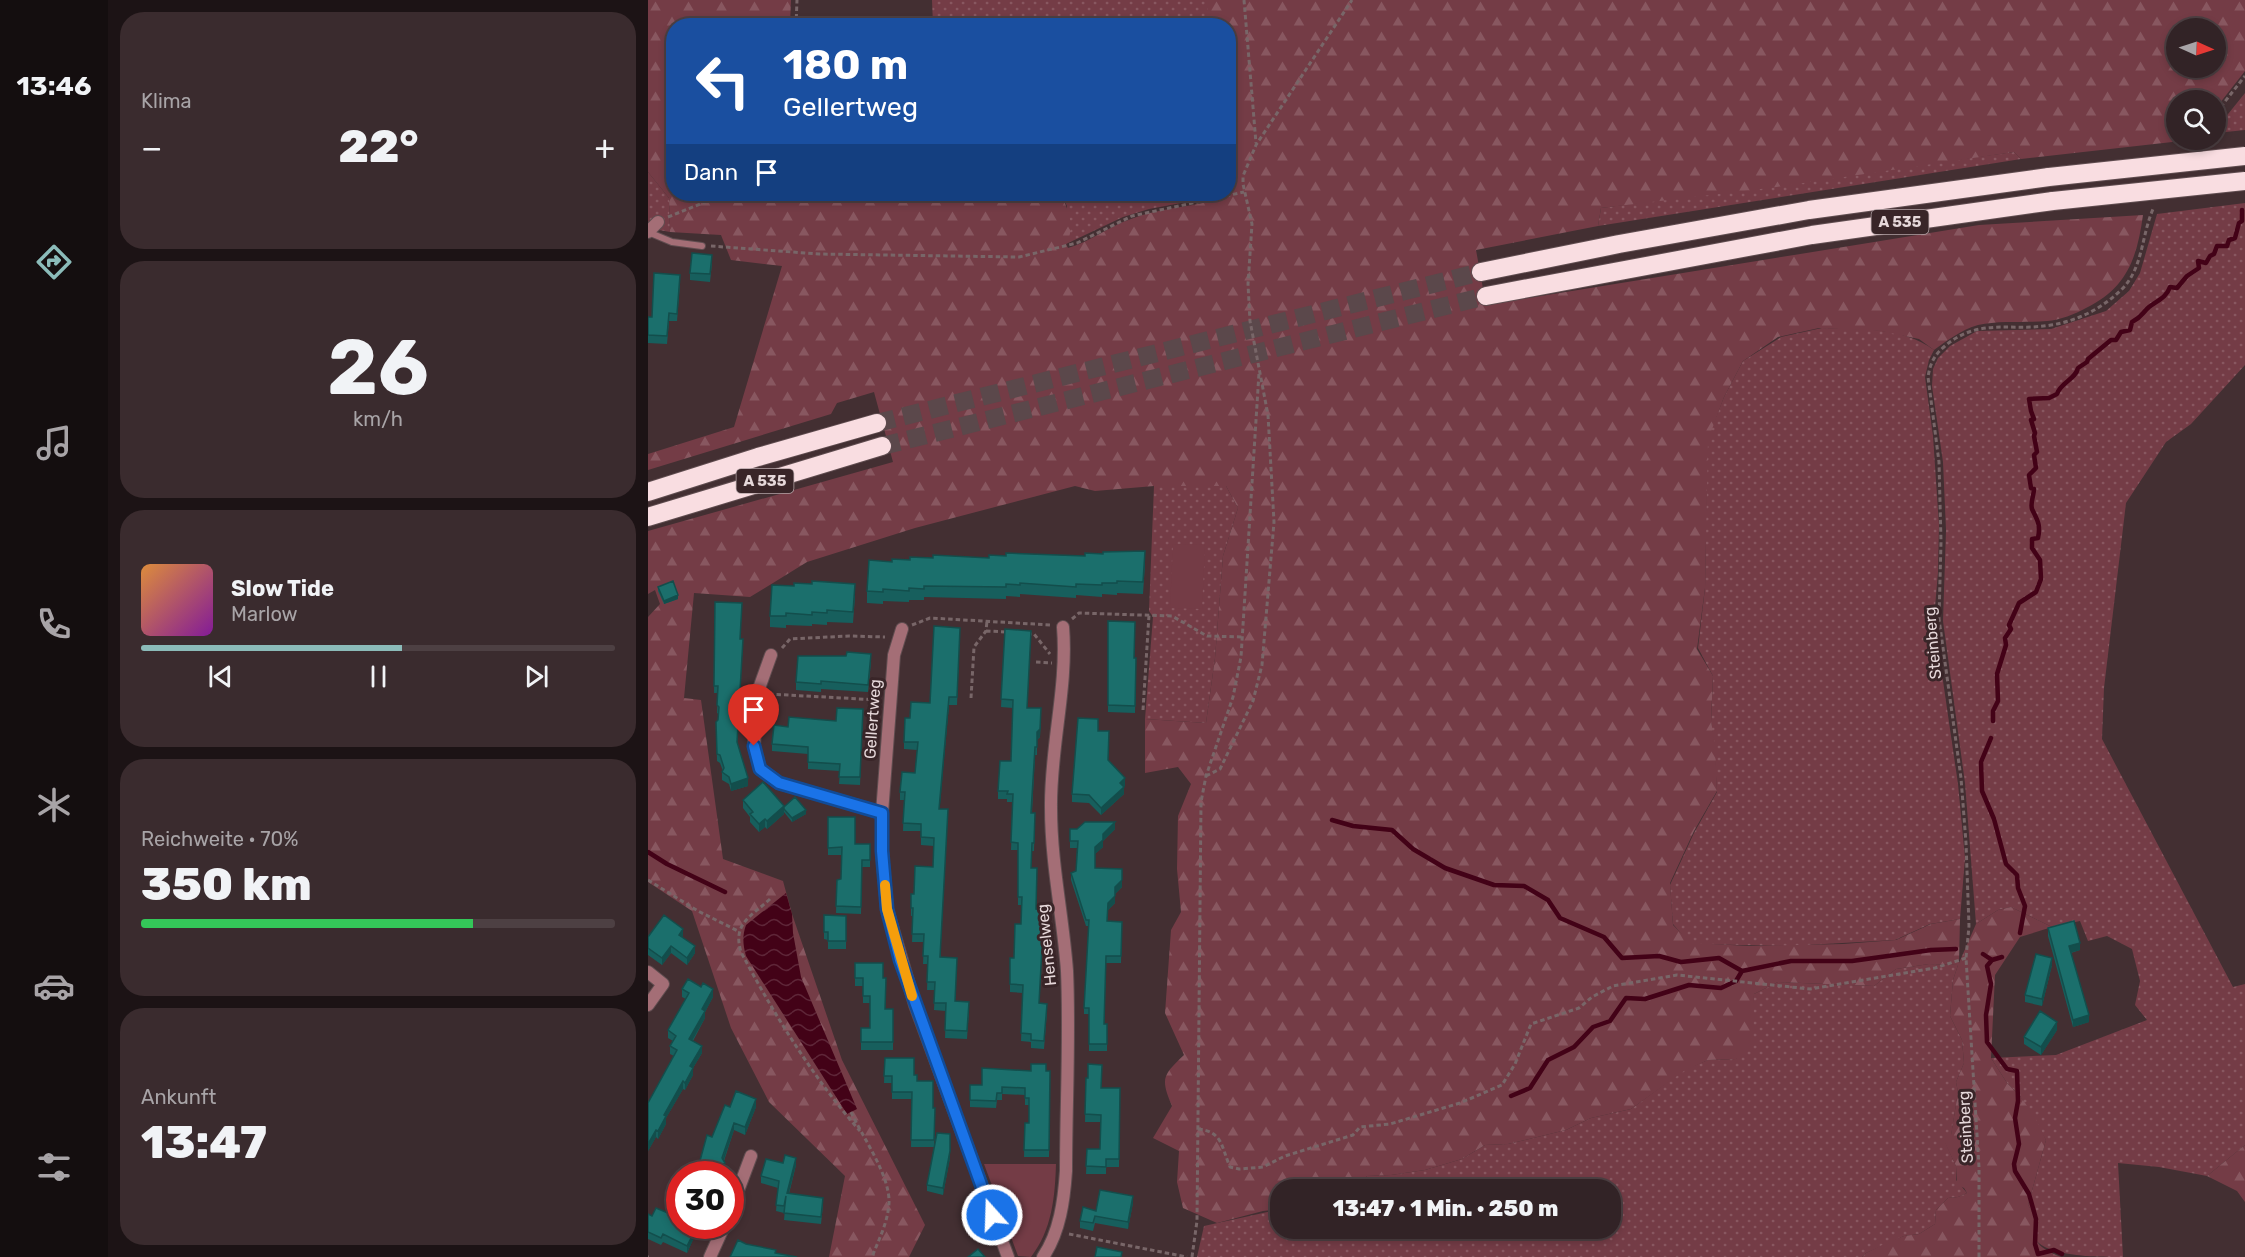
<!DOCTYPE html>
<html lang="de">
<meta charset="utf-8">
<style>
:root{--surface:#322326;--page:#3a2b2e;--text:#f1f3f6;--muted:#a8a4a7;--line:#4d4043;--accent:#8bbbb9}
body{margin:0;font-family:Rubik,sans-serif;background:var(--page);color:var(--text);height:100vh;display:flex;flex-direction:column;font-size:22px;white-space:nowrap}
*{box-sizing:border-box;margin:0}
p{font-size:20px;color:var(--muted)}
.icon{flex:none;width:33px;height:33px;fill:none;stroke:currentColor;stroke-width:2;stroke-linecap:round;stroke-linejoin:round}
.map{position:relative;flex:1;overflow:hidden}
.panel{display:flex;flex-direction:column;gap:12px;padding:12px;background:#1c1315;width:540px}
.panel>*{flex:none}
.hud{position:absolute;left:18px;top:18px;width:570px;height:183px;border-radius:24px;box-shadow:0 3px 9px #0003,0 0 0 2px var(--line);background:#1a4fa0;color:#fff;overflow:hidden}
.needle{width:39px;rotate:93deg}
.fabs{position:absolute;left:1518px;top:18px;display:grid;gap:12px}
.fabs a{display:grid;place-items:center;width:60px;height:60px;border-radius:50%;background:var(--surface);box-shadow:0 3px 9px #0003,0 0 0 2px var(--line);font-size:30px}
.speed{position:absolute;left:18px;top:1161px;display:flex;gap:12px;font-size:30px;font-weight:700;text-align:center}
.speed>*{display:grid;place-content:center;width:78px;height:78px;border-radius:50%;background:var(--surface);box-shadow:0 3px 9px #0003,0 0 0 2px var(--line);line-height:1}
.speed .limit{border:9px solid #d22;background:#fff;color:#111}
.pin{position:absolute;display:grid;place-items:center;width:51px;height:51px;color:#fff;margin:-62px -26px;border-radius:50% 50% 50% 0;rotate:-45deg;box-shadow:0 0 6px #0007}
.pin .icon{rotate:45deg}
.me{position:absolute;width:66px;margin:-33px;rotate:340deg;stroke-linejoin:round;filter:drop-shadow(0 0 4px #0008)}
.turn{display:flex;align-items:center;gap:21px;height:126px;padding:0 18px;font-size:27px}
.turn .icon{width:78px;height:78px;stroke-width:2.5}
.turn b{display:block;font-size:42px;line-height:51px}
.then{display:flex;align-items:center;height:57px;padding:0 18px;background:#0003;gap:12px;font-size:22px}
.big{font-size:45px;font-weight:800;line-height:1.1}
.panel .tile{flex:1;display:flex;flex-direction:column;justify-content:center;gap:9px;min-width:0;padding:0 21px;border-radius:24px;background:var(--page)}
.panel .dial{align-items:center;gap:0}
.dial b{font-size:78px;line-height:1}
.song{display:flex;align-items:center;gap:18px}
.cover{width:72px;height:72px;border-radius:9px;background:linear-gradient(135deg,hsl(30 70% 55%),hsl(290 70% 35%))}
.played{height:6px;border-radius:3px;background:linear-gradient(90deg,var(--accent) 55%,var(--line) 55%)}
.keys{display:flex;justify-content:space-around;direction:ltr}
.heat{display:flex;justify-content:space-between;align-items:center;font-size:33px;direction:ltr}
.charge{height:9px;border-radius:4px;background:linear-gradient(90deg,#34c759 70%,var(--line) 0)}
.trip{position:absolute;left:622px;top:1179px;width:351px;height:60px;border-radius:24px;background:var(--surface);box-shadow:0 3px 9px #0003,0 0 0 2px var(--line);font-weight:800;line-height:60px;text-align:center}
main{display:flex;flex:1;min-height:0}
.tabs{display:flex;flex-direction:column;width:108px;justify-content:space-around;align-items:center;background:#140e0f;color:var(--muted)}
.tabs .icon{width:42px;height:42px}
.tabs .active{color:var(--accent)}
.tabs b{font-size:27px;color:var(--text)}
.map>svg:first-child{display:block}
.grass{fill:url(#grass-dots)}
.forest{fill:url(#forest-firs);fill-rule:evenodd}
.park{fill:#743c46}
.water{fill:url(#water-waves)}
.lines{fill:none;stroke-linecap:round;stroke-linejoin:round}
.stream{stroke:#430217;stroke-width:4.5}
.motorway-tunnel{stroke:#5b484b;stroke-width:18;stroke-dasharray:18 9;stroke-linecap:butt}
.service-casing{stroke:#604d50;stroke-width:8}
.minor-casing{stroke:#604d50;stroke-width:14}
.motorway-casing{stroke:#604d50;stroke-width:20}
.path{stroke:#786668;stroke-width:3;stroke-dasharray:4.5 3;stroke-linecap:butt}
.service{stroke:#a46e76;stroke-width:6}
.minor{stroke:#a46e76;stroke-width:12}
.motorway{stroke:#f9dde1;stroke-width:18}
.motorway-bridge-casing{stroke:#604d50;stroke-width:20;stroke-linecap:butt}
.motorway-bridge{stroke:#f9dde1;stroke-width:18}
.wall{fill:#175f5d}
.shaded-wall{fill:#134e4c}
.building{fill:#1b6f6c;stroke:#134e4c;stroke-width:1.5}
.route-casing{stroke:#114b97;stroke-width:15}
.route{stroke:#1a73e8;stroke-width:10}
.slow{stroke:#f59e0b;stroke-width:10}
.labels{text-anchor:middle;stroke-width:6;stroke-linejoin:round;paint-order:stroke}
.shield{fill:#392528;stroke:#b2a2a5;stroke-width:1.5}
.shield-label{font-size:15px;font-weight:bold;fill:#e6d8da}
.street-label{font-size:16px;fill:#e6d8da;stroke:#392528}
</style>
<main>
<nav class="tabs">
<b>13:46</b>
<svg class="icon active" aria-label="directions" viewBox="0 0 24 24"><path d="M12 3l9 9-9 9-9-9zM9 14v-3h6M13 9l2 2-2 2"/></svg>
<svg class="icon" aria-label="music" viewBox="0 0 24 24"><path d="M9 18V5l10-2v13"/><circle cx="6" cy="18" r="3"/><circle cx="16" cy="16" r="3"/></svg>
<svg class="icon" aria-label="phone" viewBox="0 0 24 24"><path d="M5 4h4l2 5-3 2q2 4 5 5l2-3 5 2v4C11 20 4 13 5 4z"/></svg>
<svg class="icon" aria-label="climate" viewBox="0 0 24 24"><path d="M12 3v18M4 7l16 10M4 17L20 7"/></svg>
<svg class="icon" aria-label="car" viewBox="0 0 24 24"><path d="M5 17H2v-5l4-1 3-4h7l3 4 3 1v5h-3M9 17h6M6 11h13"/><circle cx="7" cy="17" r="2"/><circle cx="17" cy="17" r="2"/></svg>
<svg class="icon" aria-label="filters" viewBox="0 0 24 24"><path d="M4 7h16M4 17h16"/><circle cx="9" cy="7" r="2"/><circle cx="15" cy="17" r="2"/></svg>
</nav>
<section class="panel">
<div class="tile"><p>Klima</p>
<div class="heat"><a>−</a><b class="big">22°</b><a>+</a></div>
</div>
<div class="tile dial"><b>26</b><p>km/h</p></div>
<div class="tile">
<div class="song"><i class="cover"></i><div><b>Slow Tide</b><p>Marlow</p></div></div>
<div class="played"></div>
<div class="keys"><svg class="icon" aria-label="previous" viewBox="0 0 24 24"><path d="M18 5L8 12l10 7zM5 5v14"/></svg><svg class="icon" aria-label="pause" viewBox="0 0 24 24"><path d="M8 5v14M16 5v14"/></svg><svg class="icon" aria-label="next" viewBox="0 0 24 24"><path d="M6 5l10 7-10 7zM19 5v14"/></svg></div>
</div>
<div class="tile"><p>Reichweite · 70%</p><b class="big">350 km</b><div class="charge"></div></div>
<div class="tile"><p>Ankunft</p><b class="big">13:47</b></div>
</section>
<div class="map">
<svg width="1597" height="1257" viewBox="0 0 1597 1257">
<defs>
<pattern id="grass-dots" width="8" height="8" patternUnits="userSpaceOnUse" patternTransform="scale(1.5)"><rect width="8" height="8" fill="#743c46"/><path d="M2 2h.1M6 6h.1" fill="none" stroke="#885760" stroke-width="1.8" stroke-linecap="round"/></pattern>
<pattern id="forest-firs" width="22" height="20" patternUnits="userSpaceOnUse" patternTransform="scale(1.5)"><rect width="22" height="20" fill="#743c46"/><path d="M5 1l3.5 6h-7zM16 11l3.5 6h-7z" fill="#885760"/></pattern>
<pattern id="water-waves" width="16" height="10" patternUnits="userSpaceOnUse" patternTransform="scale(1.5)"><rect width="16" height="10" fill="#430217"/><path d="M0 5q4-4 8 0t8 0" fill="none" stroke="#5e2638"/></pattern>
</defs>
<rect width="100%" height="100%" fill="#432f32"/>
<path class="grass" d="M284,0H560V25H285Z
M1597,93V130L1568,133V129Z
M1366,152L1373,159L950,226L953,208Z
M0,172L21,198L22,232L0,228Z
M413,194H565V197L501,209L475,217L418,244L419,206Z
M1597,203V365L1543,424L1518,442L1478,503L1456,688L1454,739L1585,987L1597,984V1145L1559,1176L1511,1167L1470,1163L1475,1257C1452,1257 1395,1257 1386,1237C1382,1224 1389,1218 1380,1205L1398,1140L1372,1096L1359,1083L1343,1058L1408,1055L1499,1020L1487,1005L1492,981L1484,949L1459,936L1440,941L1432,921L1404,927L1363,907L1350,910L1328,924L1317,783L1295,621L1298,530L1295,462L1284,386L1285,369L1290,358L1302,346L1329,331L1403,329L1458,311L1481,291L1492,273L1509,214Z
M1174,328C1213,330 1253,326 1286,350L1281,360L1277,377L1285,436L1291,525L1290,572L1286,619L1310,784L1317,858L1312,919L1282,924L1247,940L1141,946L1042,944L1025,924L1022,885L1046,833L1069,792L1066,744L1063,722L1065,676L1050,648L1057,588L1059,440L1076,397L1095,361L1133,337Z
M506,486H578L590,508L575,556L567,658L558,723L497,719L505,617L501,611Z
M1281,964L1310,965L1305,980L1302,1016L1314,1040L1316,1063L1308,1082L1310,1092L1303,1136L1297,1142L1308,1166V1180L1319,1193L1310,1197L1300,1198L1288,1210L1287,1224L1271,1234L1256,1236L1218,1253L1214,1257H549L556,1226L633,1209V1228H963V1190L708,1189L719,1176L743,1175L777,1170L814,1159L837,1145L860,1144L918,1130L943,1118L983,1109L1036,1070L1060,1060L1088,1059L1104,1014L1106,994L1130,982L1226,986L1248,969Z"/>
<path class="forest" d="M0,0H143L142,25L26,26V194H413C420,210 428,227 418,244L420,248C442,242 461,226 483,219C509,209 538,207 565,201V194H580V26L560,25V0H1597V71L1568,108V100H1528V140H1542L1373,159L1366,152L1121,188L953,208L950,226L828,250L846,349L838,305L1331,225L1495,215C1489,258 1479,288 1438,308C1427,314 1412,320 1399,321C1376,323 1352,320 1330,325C1313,330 1300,340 1286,350L1271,339L1233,331L1171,328L1130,337L1095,361L1076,397L1060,440L1057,588L1049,649L1065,676L1063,721L1067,744L1069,791L1046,831L1022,883L1025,925L1043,943L1102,946L1195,944L1248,940L1283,924L1312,919L1311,963L1328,924L1350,910L1363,907L1404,927L1372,937L1347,975L1343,1058L1359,1083L1372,1096L1387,1117L1398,1140L1380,1205C1398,1231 1369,1239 1413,1257H1214L1218,1253L1240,1242L1256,1236L1271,1234L1287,1224L1288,1210L1300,1198L1310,1197L1319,1193L1316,1188L1309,1185L1308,1166L1296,1141L1303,1135L1310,1092L1308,1082L1316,1063L1314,1040L1302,1016L1305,980L1310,965L1281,964L1248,969L1226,986L1130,982L1106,994L1105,1043L1088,1059L1060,1060L1036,1071L983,1109L943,1118L918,1130L860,1144L837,1145L814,1159L777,1170L743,1175L719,1176L708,1189L633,1190V1209L615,1211L569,1223L535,1208L529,1182L531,1151L505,1138L524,1106C512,1078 515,1075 536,1055L517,1013L523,930L533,912L529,869L530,816L543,784L530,767L497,773V719L558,723L567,658L575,556L590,508L578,486H506L447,491L427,486L267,528L159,562L102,597L46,593L36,698L53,700L75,859L135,881L144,914L194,1060L277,1225L261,1257H181L197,1176L121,1102L83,1028L44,911L0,882V617L12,604L7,590L0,594V531L245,462L226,392L189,403L183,414L0,470V454L86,427L134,266L83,260L73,235L22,232L21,198L0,172ZM1528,28H1568V68H1528Z
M1597,1145V1202L1589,1191L1559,1176Z"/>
<path class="park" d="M525,544L557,545L554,609L522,608Z
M336,1164H408C407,1197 404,1230 383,1257L370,1256Z"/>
<path class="water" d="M138,893L144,914L145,933L153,977L209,1109L199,1114L98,956C95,945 94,936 98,925Z"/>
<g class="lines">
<path class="stream" d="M1345,721V711L1350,701L1349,674L1358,645L1357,638L1363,629L1361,625L1371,603L1388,592L1393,579L1392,560L1384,548V539L1390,538C1393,524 1389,520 1384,509C1382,503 1386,495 1386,489L1383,488L1381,475L1388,468L1386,455L1389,452L1386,436L1387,433L1383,420L1386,419L1383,411L1381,399L1401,398L1409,394C1412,383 1428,379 1430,368L1439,362L1440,359L1463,340H1468L1473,332L1482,330L1484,322C1494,317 1494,313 1501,307C1510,300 1518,298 1522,287L1529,288L1539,276L1551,268L1550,261L1558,263L1562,256L1566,254L1569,246H1579L1581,240L1587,238L1591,223L1594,221V210
M1343,738L1333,762L1334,791L1346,819L1358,864L1369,875L1370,888L1377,906L1372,933
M684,820L705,826L744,830L765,849L797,868L846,885L876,886L900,900L912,918L956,937L974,958L1011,956L1033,962L1071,958L1094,971L1143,961H1204L1283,950L1308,949
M0,852L19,864L77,892
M1335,954L1344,960
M1354,957L1344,960L1339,966L1343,984L1338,1015L1339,1042L1359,1069L1369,1071L1370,1101L1367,1118L1371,1144L1366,1164L1367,1171L1381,1194L1388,1219L1387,1244L1390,1254L1406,1250L1414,1254
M863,1096L882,1088L900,1060L926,1047L945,1027L962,1021L978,998L997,999L1041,985L1073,988L1088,981L1094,971"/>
<path class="motorway-tunnel" d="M229,423L833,272
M234,446L838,296"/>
<g class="service-casing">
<path id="service" d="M0,232L24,242L54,246"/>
</g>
<g class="minor-casing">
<path id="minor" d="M0,232L10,222
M254,629L246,655L234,813V851L239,909L267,1005L360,1257
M123,655L109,694L106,746L112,769L131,783L234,813
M0,972L15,984L0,1005
M82,1212L103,1156
M62,1257L76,1226
M395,1257C412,1232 416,1200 418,1171C418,1104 422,1037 419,971C415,916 403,864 403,808C402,747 420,687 415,627"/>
</g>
<g class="motorway-casing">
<path id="motorway" d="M833,272L971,244L1161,210L1401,177
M838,296L1164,235L1405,201
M0,492L110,457L229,423
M0,517L234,446"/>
</g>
<path class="path" d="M596,0L608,143
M148,26L149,0
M1568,113L1597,76
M20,217L77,194
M63,246L171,254L371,257L429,243L484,216L596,192
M424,619L431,613L524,616L559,636L596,637
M264,625L282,618L403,625
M338,631L360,632
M379,634H386L402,654
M134,648L142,639L201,636L237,637
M388,662L404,663
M121,694L231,700
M323,698L326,647L338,631L339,621
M495,710L501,615
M558,776L572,769L605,701L614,665L626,522L620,415L602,321L600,284L604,224L595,184V176L608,145L704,0
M0,880L50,911L90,931
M122,899C104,916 84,923 93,952C125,1013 166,1079 212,1131
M203,1112C215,1138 242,1175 241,1203C240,1222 231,1239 224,1257
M550,1129C575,1132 573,1146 582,1167L591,1169L615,1167L637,1156L705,1135L712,1127L742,1124L812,1103L854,1085L867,1064L883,1024L931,1008L944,997L965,986L1029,975L1162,989L1287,968L1318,958
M421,1234L539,1257
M0,1257H1
M544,1257L549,1221L553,802L558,776L585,697L593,657L611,373
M1331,1257V1167L1318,958L1321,926L1318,843L1313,778L1291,619L1293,542L1291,462L1280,377C1282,364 1286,355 1297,346C1331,317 1364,332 1403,325C1429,321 1453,309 1472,291C1496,269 1493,234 1506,207"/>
<use href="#service" class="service"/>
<use href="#minor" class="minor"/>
<use href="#motorway" class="motorway"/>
<g class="motorway-bridge-casing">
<path id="motorway-bridge" d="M1401,177L1597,156
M1405,201L1597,181"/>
</g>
<use href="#motorway-bridge" class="motorway-bridge"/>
</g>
<path class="wall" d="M64,263L62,282L42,280V273Z
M32,283L29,321H21L19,344L0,343V317H4Z
M285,558L497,563L495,594L469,593V595L454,594V597L428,595V598L372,594V597L358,596V599L276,597V600H261V602L235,601V604L219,603V591L244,562Z
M10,587L30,599L16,604L10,591Z
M207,596L205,623L179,622V625L164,624V626L138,625V628L122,627V616Z
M67,602L89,743L100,786L83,791L81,784L74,780V772L75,771L72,763L69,761L68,722L70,720L71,714L69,713L70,693H66Z
M460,621L486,658H488L487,713L460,712Z
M312,628L309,705H301L291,809L293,957L307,1001L321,1009L319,1039L297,1038L298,1011L286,1010L287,990H279L280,964H275L276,942H264L265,916H263V908L266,894L285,867L286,846L273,845V831H255L256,800H252V792L267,773L269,750L256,749V742L262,718L282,703Z
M357,629L379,708L393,716L392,737L389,740V755H387L384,813H387L386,851H384L383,868L388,909L391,1003L399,1011L396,1049L383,1048V1042L373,1041L375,993L362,992V958H366L373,924V905H370V850H363L365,802H359V799H350V791L363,761L365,708L353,707Z
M223,662L220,692L173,689V692L148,690V682Z
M215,716L212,785L191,784L192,771L160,769V754L124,751V744L140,727L188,721Z
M450,731L460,760L477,786H476V794L453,815L441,803L424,802V794Z
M95,800L136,806L158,814L144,822L136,812V814L119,829L117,827L111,832L102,822V817L95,808Z
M180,817L207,844H222V867H214L213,914L188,913L189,880L193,879L194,855H180Z
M422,829H467L455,841V847L447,854V868L474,869V887L467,894V903L460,910L459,921L474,922L473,963H458L456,1024H459V1051H441V1014H436V1008L441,926H438L423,880V873L428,871L429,848H422Z
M176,915L198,916V949H180V940L176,939Z
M1400,928L1432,950L1423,953L1441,1022L1425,1027L1400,936Z
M35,936L34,937L47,953L39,965L23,953L14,965L0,955V937Z
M207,963L235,978L237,1009H245V1050H213V1028H222V1003H215V986H207Z
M1404,965L1394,1006L1377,1002V995Z
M34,989L65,997L57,1012V1018L45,1041L54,1053L45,1068V1075L37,1090L35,1089L18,1118V1124L10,1139L8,1137L0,1151L26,1056L22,1054V1046L25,1041L20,1038V1030L38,999L34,997Z
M1409,1030L1393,1055L1376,1044V1037Z
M237,1058L266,1075L285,1108H287L286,1147H263L264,1099H244V1083H236Z
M398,1071H402L401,1157H376L377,1123H381V1105H377V1095L354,1094V1100H349L348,1108L322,1107V1085H334Z
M438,1078L453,1088H472L471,1167H458V1174H438L439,1149H452L453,1122H437Z
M82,1107H108L97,1135L86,1130L76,1161L77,1171L72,1173L71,1174H50V1168L64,1137Z
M302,1134V1158L295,1195L279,1191V1185Z
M135,1163L148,1165L141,1194L175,1205L173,1224L136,1220L137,1209L136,1213L128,1211L130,1188L113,1183V1176Z
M485,1203L480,1229L447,1223L445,1231L432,1228V1221L448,1211Z
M0,1214L32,1226H66L61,1236L49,1231L39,1253L15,1242L13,1245L0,1239Z"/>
<path class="shaded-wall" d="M30,595V599L16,604V601Z
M301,697V705L291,817V809Z
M393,716L392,737L389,740V755V732Z
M100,778V786L83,791V784Z
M477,778V786L472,790V783Z
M476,787V794L453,815V808Z
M136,806V814L119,829V821Z
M158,810V814L144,822V818Z
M117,819V827L111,832V824Z
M467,822V829L455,841V834Z
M455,840V847L447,854V847Z
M474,880V887L467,894V887Z
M467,896V903L460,910V903Z
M35,929V936L31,942V935Z
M1432,943V950L1421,953V946Z
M23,946V953L14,965V958Z
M47,946V953L39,965V958Z
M1404,958V965L1394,1006V999Z
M65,989V997L57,1012V1018L41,1046V1039L54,1009Z
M1441,1015V1022L1425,1027V1020Z
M1409,1022V1030L1393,1055V1047Z
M54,1046V1053L45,1068V1075L37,1090V1083L42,1066Z
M35,1081V1089L18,1118V1124L10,1139V1131L16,1115Z
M108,1099V1107L97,1135V1127Z
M86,1123V1130L74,1165L77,1163V1171L72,1173L71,1174H70Z
M8,1130V1137L0,1151V1144Z
M302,1151V1158L295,1195V1188Z
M148,1158V1165L139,1200V1193Z
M485,1196V1203L480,1229V1222Z
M49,1226V1231L39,1253V1246Z
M62,1226H66L61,1236V1229Z"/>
<path class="building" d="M44,253L64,255L62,274L42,273Z
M6,273L32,275L29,314L21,313L19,336L0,335V317H4Z
M497,551L495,582L469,581V583H454V585L428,584V587L372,583V585L358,584V587L276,586V589L261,588V591L235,589V592L219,591L221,560L244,562V559L262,560V557L285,558V555L341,558V555L358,556V553L437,556V553L455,554V552Z
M25,581L30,595L16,601L10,587Z
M164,581L207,584L205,612L179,610V613L164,612V615L138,613V616H122L124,585L146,586V583L164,584Z
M67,602L94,603L92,639H95L89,742L100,778L83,784L81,777L74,772L76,768L72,755L69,754L68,722L70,720L71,707L69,705L70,686H66Z
M460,621L487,622L486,658H488L487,706L460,705Z
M286,626L312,628L309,697H301L291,809H300L292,957L309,958L307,1001L321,1002L319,1031L297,1030L298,1003H286L287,982H279L280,956H275L276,934H264L265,908H263V894H266L267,866L285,867L286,838L273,837V824L255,823L257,792H252L254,772L267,773L270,742H256L257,718H262L263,702L282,703Z
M357,629L383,631L379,708H393L392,729L389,732V747H387L383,813H387L386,843H384L383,868H389L388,909L396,910L391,1003L399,1004L396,1041L383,1040V1034L373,1033L375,985L362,984V958H366L367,924H373L374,897H370V843L363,842L365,794H359L360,791H350L352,761H363L364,731L365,700L353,699Z
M199,652L223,654L220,685L173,681V684L148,682L150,656H198Z
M189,708L215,709L212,777H191L192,764L160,762V747L124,744L126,725L140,727L141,717L188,721Z
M430,718L450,719V731H461L460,760L477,778L472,783L476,787L453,808L441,795L424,794Z
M115,782L136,806L119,821L117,819L111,824L102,814L105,812L95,800Z
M147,797L158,810L144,818L136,809V807Z
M180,817H207V844H222V860H214L213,907L188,906L189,880L193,879L194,847L180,848Z
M437,822H467L455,834V840L447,847V868L474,869V880L467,887V896L460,903L459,921L474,922L473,956H458L456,1024H459V1044H441V1008H436L441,920H438L423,873L428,871L430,841H422V829H429Z
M16,915L35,929L31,935L47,946L39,958L23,946L14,958L0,948V937Z
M176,915L198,916V941H180V932H176Z
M1426,921L1432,943L1421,946L1441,1015L1425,1020L1400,928Z
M1388,954L1404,958L1394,999L1377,995Z
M207,963H235V978H238L237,1009H245V1042H213V1028H222V996H215V978H207Z
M40,979L53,987L55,983L65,989L54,1009L57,1011L41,1039L54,1046L42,1066L45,1068L37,1083L35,1081L16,1115L18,1116L10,1131L8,1130L0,1144V1103L29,1050L22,1046L28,1036L20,1030L41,993L34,989Z
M1392,1011L1409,1022L1393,1047L1376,1037Z
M237,1058H266V1075H269V1081H285V1108H287L286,1140H263L264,1092H244V1076H236Z
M383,1064H398V1071H402L401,1150H376L377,1123H381V1098H377V1088L354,1087V1093H349L348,1101L322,1100V1085H334V1068L383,1071Z
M440,1064L454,1065L453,1088H472L471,1159H458V1167L438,1166L439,1149H452L453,1115L437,1114L438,1078H440Z
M88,1091L108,1099L97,1127L86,1123L74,1158L77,1163L72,1166L70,1172L50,1168L59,1135L64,1137L77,1105L82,1107Z
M289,1133L302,1134V1151L295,1188L279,1185Z
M137,1155L148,1158L139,1193L175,1198L173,1217L136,1213L138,1196L136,1206L128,1205L131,1181L113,1176L118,1159L135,1163Z
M452,1190L485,1196L480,1222L447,1216L445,1223L432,1221L435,1207L448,1211Z
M8,1208L32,1218V1226H49L39,1246L15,1234L13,1238L0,1232V1214L4,1216Z
M54,1226H62L61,1229Z
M90,1240L98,1244L128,1250L127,1253L149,1257H82Z
M449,1247L474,1252L473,1257H447Z
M330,1249L337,1257H320Z"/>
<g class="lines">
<g class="route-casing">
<path id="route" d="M106,746L112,769L131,783L234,813V851L239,909L252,960L344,1215"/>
</g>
<use href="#route" class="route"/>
<path class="slow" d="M237,885L239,909L264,996"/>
</g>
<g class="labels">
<g class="shield">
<rect x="1223.5" y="210" width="57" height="24" rx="4.5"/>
<rect x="88.5" y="469" width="57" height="24" rx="4.5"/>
</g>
<g class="shield-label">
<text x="1252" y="227">A 535</text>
<text x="117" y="486">A 535</text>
</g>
<g class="street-label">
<text transform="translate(1284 643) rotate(-95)" y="6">Steinberg</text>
<text transform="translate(224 719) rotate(-86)" y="6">Gellertweg</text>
<text transform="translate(398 945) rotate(-96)" y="6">Henselweg</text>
<text transform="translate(1317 1127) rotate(-93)" y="6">Steinberg</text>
</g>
</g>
</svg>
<div class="fabs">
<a><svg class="needle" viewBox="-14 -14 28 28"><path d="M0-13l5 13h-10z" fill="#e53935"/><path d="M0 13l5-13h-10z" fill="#a8a4a7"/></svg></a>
<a><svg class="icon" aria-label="search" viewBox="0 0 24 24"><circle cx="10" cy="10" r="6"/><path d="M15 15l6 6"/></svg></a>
</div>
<div class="speed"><div class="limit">30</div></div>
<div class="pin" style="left:106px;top:746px;background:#d93025"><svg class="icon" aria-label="arrive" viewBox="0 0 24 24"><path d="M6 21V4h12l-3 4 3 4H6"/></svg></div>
<svg class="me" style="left:344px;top:1215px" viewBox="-20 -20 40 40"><circle r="17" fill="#1a73e8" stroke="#fff" stroke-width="3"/><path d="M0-11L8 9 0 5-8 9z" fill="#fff"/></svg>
<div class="trip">13:47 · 1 Min. · 250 m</div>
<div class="hud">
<div class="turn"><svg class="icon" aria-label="left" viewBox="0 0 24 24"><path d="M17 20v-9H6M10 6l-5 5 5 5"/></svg><div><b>180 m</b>Gellertweg</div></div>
<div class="then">Dann<svg class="icon" aria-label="arrive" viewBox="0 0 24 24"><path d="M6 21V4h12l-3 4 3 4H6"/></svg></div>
</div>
</div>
</main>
